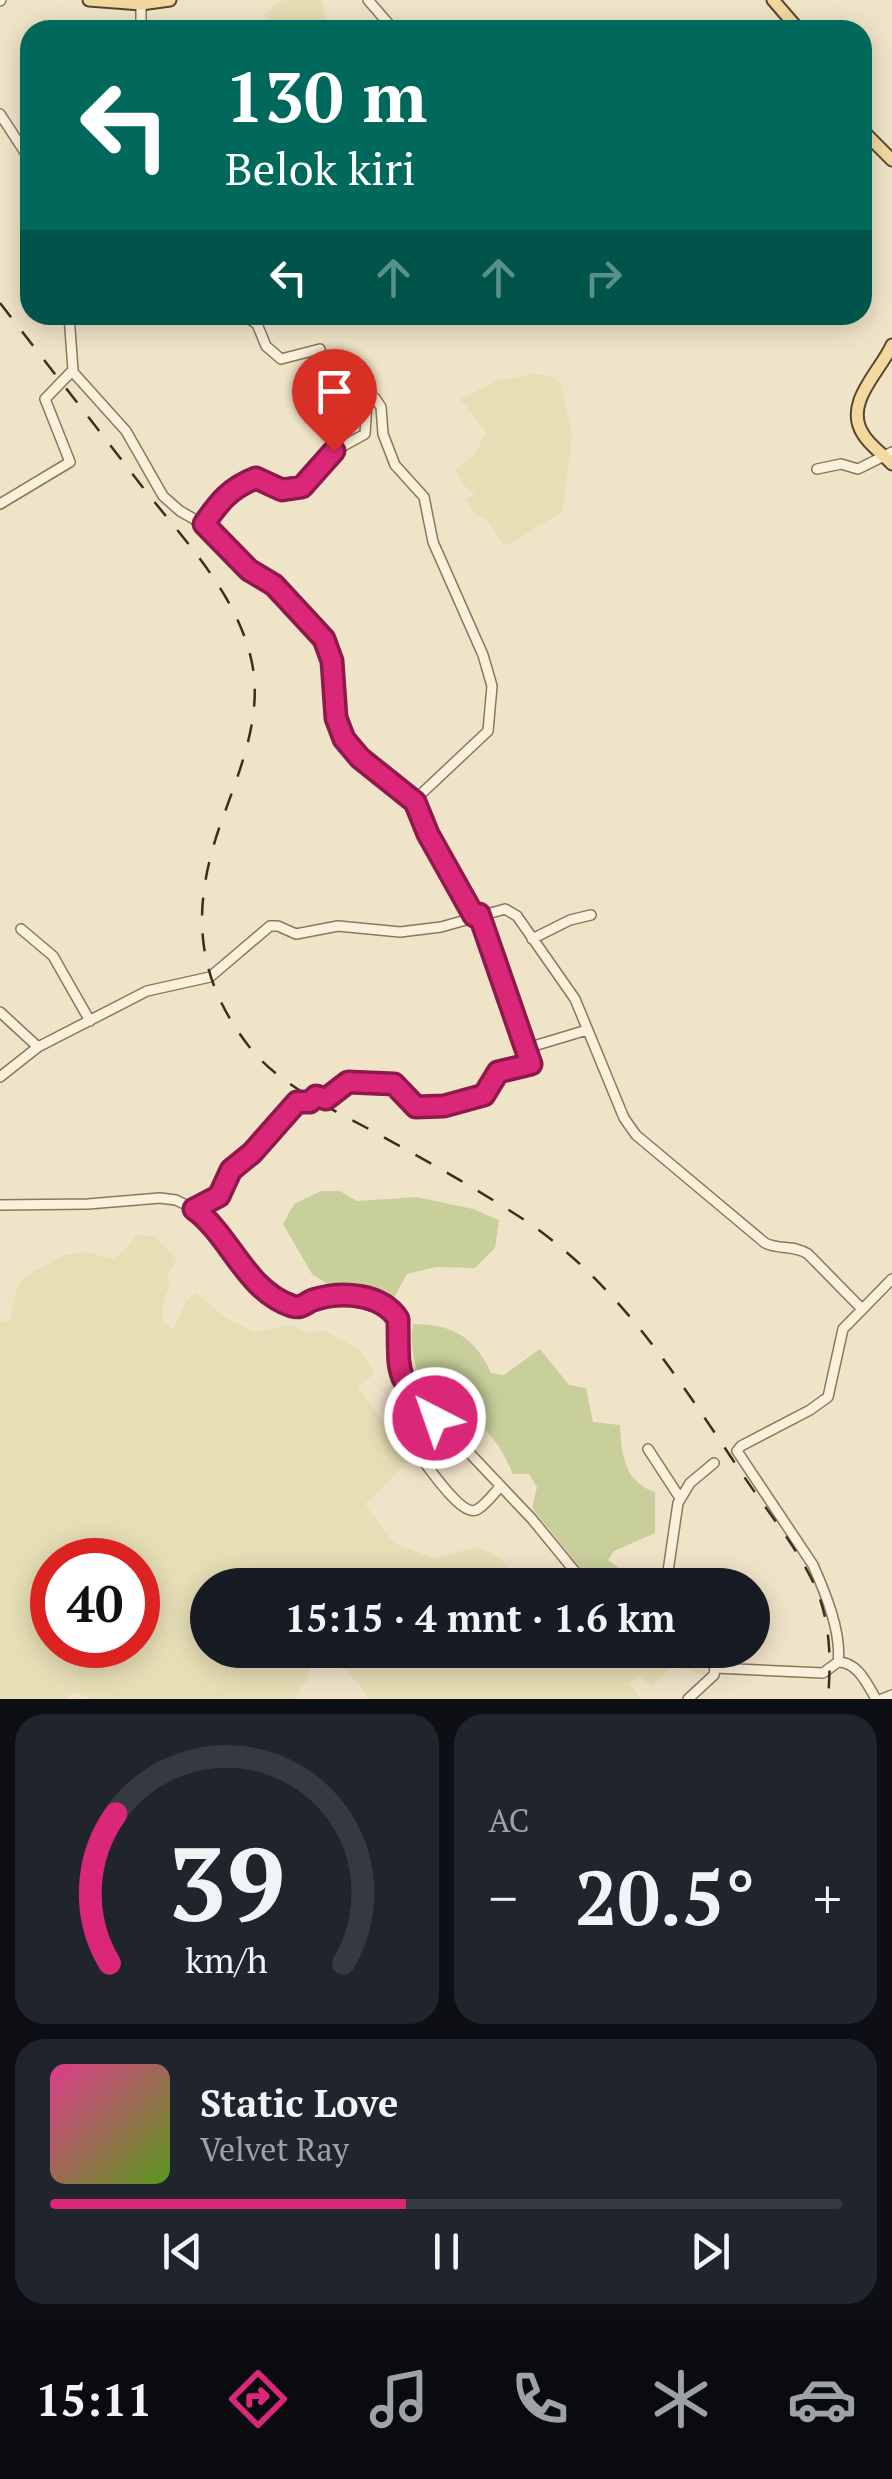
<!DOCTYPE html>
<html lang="id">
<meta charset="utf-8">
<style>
:root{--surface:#171b24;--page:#20242c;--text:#f1f3f6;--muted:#9ea1a6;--line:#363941;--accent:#db2777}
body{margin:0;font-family:"PT Serif",serif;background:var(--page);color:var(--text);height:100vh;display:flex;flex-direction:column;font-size:38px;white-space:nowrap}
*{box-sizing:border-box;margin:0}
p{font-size:32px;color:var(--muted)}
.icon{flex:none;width:55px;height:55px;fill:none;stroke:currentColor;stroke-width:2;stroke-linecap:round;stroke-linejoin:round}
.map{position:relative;height:1699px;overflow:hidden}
.details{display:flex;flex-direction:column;gap:15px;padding:15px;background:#0d0f14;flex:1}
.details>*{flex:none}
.banner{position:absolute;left:20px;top:20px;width:852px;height:305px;border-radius:30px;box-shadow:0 5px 25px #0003;background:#00695c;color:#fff;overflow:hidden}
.speed{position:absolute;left:30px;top:1538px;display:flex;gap:20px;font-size:50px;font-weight:700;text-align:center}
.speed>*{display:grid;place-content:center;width:130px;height:130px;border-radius:50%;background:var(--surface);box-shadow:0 5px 25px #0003;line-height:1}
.speed .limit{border:15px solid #d22;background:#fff;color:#111}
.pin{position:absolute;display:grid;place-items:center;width:85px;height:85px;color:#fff;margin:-102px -42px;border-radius:50% 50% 50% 0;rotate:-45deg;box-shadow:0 0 10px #0007}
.pin .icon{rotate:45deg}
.me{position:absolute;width:110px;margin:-55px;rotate:319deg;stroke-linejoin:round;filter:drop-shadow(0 0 8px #0008)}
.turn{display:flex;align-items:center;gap:35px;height:210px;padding:0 40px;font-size:45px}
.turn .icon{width:130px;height:130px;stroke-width:2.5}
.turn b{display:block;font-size:70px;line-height:85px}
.lanes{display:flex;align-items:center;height:95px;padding:0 40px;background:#0003;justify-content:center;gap:50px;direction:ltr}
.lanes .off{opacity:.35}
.big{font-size:75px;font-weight:800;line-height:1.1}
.details .card{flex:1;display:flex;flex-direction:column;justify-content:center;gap:15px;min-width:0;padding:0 35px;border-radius:30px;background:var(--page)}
.details .dial{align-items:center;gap:0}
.dial svg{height:260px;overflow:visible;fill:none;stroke:var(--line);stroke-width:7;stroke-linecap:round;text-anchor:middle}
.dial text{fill:var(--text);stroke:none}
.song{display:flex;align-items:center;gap:30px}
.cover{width:120px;height:120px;border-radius:15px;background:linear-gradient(135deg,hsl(330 70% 55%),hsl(90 70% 35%))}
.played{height:10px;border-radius:5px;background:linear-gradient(90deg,var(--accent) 45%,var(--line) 45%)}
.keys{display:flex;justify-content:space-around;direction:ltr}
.heat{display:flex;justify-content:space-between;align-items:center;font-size:55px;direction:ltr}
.details .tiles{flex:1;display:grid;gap:15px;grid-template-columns:1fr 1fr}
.card:last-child{grid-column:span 2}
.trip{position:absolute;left:190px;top:1568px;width:580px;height:100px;border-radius:50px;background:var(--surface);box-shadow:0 5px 25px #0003;font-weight:800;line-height:100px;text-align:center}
.dock{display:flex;height:160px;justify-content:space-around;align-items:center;background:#090b0e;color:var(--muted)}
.dock .icon{width:70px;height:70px}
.dock .on{color:var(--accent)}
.dock b{font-size:45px;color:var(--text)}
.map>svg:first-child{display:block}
.farmland{fill:#e6deb5;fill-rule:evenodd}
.green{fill:#c9cf9b}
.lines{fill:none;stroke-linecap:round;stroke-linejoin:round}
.minor-casing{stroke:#8d765c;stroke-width:12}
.major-casing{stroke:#5b4430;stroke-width:15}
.minor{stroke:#faf1dc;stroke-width:9}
.major{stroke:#f3d9a0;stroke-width:11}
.rail{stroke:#3d2e20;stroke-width:2.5;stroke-dasharray:18 18;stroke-linecap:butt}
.route-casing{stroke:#8e194d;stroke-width:25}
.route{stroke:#db2777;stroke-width:18}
</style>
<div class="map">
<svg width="892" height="1699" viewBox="0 0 892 1699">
<rect width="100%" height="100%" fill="#f0e4c8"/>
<path class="farmland" d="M282,0H321L329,30H277L264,15Z
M532,374L552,376L561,384L572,435L563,511L508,545L502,543L487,520L474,513L465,500L475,493L462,484L456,470L476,452L486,432L460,399L499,380Z
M136,1235L154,1236L177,1258L168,1274L170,1287L164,1299L162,1322L173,1329L187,1300L197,1293L223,1316L255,1332L290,1325L310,1333L323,1330L359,1349L375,1374L357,1386L411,1459L365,1504L394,1543L435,1559L476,1547L500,1558L523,1585H208V1650H655L661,1656L676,1662L691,1653L708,1671L704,1676L677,1665L670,1667L652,1687L638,1675L629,1683L640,1699H370L347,1671L314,1652L308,1663L311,1668L306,1681L294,1699H90L75,1692L65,1699H0V1320L9,1322L18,1284L31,1273L64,1255L87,1252L113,1259L127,1248ZM52,1560H138V1645H52Z"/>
<path class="green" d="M321,1191H340L357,1201L417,1197L473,1209L499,1220L495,1248L475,1268L436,1267L407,1274L394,1298L331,1286L312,1274L283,1224L294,1204Z
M413,1324C452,1324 475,1337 491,1373L504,1375L540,1349L569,1385L586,1388L593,1422L620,1425C621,1453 624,1482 655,1492V1533L614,1551L608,1560L620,1569H633L663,1577L661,1585H580L582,1570L532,1508L537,1487L529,1474H513C503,1452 492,1429 469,1421L455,1428C429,1397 406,1367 413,1324Z"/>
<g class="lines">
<g class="minor-casing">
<path id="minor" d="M368,0L394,30
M0,1L1,0
M141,30V4
M0,114L30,160
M243,315L257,324L266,346L281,359L320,349
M72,371L126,431L163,496L180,511L208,527L249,570L274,585L318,630L329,649L336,718L344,739L359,758L415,802
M817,469L841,464L858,469L892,452
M0,504L70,462L45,399L73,370L69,315
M204,524C215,507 237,471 263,479C271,482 277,488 286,491L306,484L334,451L365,434L367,402L375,398L381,407L383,434L395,465L424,497L433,542L483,655L492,686L488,731L420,795L414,804L474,916
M21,929L53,956L90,1021
M532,939L570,920L591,915
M0,1012L38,1047
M527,1048L587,1030
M0,1077L38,1047L147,991L210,977L270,926H278L296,934L338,926L400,932L441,927L505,909L517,916L575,999L624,1118L636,1135L765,1243C779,1250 795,1245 808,1254L861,1308
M0,1205L88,1204L160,1198L176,1200L198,1211L262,1286L294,1307C304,1307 308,1302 317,1300C345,1294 381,1292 399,1319L397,1355L404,1384L532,1519L586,1585
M194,1209L219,1196L231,1170L252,1153L297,1102L310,1103L316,1096L326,1099L348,1082L394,1084L417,1107L444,1106L484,1095L496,1073L530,1065L479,914
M648,1449L680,1498
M424,1462C433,1473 462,1516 476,1510C484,1507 494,1493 500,1487
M666,1585L678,1503L690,1483L714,1463
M838,1662C858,1662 867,1684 876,1699
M715,1668L823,1673L838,1662C842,1633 825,1592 813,1565L737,1451L741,1446L810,1410L828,1397L843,1329L892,1279
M688,1699L714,1675L715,1668L705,1654L695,1650
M882,1699L892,1695"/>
</g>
<g class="major-casing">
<path id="major" d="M89,0L141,4L170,0
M773,0L799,30
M862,130L892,160
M892,345C880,372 843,403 863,434C870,446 883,454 892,464"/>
</g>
<use href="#minor" class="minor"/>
<use href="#major" class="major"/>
<path class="rail" d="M0,303C47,364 94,424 141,485C182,538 238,594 252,663C262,713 243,762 226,809C192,898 189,971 251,1049C281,1085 326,1106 367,1128C416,1155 465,1182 512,1212C615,1276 677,1377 743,1475C767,1511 797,1547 815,1586C831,1623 831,1660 828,1699"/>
</g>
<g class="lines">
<g class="route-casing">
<path id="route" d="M334,451L302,487L282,490L256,478C230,488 219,502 204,524L249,570L274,585L324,639L332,661L336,718L344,739L360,758L415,802L428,834L474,916L479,914L531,1064L498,1072L484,1095L444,1106L416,1107L394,1084L348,1082L326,1099L316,1096L310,1102H297L252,1153L231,1170L219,1196L194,1209C230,1235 246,1291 292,1306C302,1309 305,1303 313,1300C341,1291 381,1293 398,1319C399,1379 394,1373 435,1418"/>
</g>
<use href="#route" class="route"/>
</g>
</svg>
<div class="speed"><div class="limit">40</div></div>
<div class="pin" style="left:334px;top:451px;background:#d93025"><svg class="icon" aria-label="arrive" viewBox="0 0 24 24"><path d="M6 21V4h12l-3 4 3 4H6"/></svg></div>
<svg class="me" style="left:435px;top:1418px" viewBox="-20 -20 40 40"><circle r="17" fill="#db2777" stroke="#fff" stroke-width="3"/><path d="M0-11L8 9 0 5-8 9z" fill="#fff"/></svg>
<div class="trip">15:15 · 4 mnt · 1.6 km</div>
<div class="banner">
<div class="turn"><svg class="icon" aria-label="left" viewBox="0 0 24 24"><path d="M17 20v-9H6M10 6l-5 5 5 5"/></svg><div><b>130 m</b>Belok kiri</div></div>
<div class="lanes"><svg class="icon" aria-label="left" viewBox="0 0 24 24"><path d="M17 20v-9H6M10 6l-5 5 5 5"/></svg><svg class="icon off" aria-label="ahead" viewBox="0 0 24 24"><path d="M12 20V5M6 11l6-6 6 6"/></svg><svg class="icon off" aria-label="ahead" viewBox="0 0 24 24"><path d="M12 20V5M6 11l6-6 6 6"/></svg><svg class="icon off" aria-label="right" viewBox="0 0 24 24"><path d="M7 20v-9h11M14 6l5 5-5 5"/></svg></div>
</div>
</div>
<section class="details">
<div class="tiles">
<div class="card dial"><svg viewBox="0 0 100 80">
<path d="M14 69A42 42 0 1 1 86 69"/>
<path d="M14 69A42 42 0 0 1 16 23" stroke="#db2777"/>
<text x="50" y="56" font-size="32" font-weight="700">39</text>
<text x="50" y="72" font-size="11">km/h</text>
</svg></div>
<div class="card"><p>AC</p>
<div class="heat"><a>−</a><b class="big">20.5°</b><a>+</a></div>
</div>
<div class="card">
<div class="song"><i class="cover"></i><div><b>Static Love</b><p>Velvet Ray</p></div></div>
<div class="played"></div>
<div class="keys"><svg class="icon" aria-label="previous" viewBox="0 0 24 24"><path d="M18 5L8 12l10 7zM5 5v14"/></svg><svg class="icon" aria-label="pause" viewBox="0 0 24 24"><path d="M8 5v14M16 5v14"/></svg><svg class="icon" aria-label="next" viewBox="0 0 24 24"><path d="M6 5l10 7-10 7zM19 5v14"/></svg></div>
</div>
</div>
</section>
<nav class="dock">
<b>15:11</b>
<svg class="icon on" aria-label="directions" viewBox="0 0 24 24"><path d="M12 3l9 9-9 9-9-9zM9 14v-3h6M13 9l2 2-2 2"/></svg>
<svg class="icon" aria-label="music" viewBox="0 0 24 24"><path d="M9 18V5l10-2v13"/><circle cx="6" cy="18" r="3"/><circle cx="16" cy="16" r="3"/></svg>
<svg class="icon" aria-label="phone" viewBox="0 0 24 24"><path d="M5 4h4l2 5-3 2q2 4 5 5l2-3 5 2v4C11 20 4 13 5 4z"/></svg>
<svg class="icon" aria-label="climate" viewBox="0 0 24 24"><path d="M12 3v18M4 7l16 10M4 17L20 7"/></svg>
<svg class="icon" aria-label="car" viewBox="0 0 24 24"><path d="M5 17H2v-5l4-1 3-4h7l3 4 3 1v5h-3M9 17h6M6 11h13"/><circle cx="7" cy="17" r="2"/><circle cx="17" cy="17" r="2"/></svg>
</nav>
